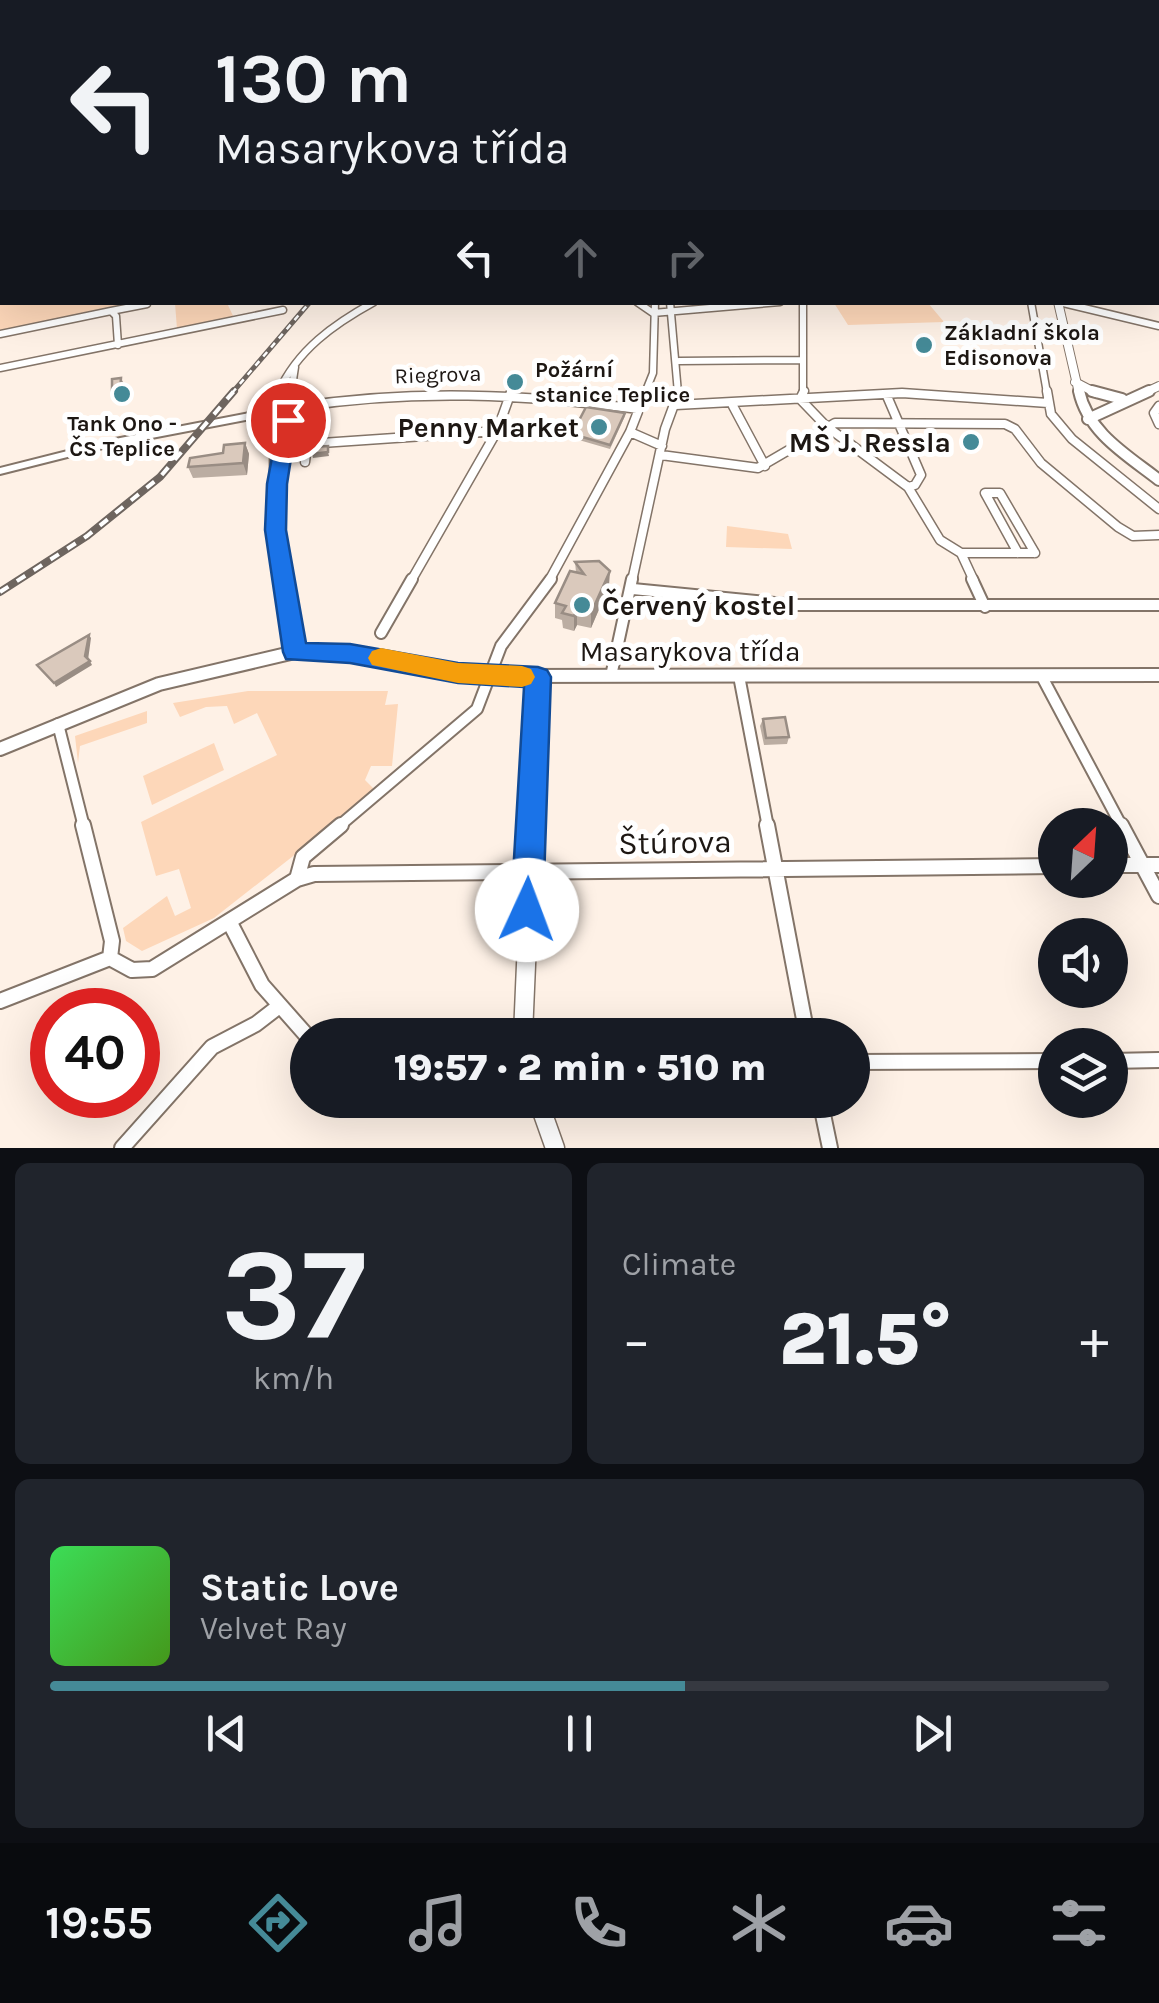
<!DOCTYPE html>
<meta charset="utf-8">
<style>
:root{--surface:#171b24;--page:#20242c;--text:#f1f3f6;--muted:#9ea1a6;--line:#363941;--accent:#458a97}
body{margin:0;font-family:Karla,sans-serif;background:var(--page);color:var(--text);height:100vh;display:flex;flex-direction:column;font-size:38px;white-space:nowrap}
*{box-sizing:border-box;margin:0}
p{font-size:32px;color:var(--muted)}
.icon{flex:none;width:55px;height:55px;fill:none;stroke:currentColor;stroke-width:2;stroke-linecap:round;stroke-linejoin:round}
.map{position:relative;height:1148px;overflow:hidden}
.drawer{display:flex;flex-direction:column;gap:15px;padding:15px;background:#0d0f14;flex:1}
.drawer>*{flex:none}
.banner{position:absolute;left:0px;top:0px;width:1160px;height:305px;box-shadow:0 10px 40px #0002;background:#171b24;color:var(--text);overflow:hidden}
.needle{width:65px;rotate:25deg}
.fabs{position:absolute;left:1038px;top:808px;display:grid;gap:20px}
.fabs a{display:grid;place-items:center;width:90px;height:90px;border-radius:50%;background:var(--surface);box-shadow:0 10px 40px #0002;font-size:50px}
.speed{position:absolute;left:30px;top:988px;display:flex;gap:20px;font-size:50px;font-weight:700;text-align:center}
.speed>*{display:grid;place-content:center;width:130px;height:130px;border-radius:50%;background:var(--surface);box-shadow:0 10px 40px #0002;line-height:1}
.speed .limit{border:15px solid #d22;background:#fff;color:#111}
.pin{position:absolute;display:grid;place-items:center;width:85px;height:85px;color:#fff;margin:-42px;border:5px solid #fff;border-radius:50%;box-shadow:0 2px 10px #0007}
.me{position:absolute;width:110px;margin:-55px;rotate:2deg;stroke-linejoin:round;filter:drop-shadow(0 0 8px #0008)}
.turn{display:flex;align-items:center;gap:35px;height:210px;padding:0 50px;font-size:45px}
.turn .icon{width:130px;height:130px;stroke-width:2.5}
.turn b{display:block;font-size:70px;line-height:85px}
.lanes{display:flex;align-items:center;height:95px;padding:0 50px;background:#0003;justify-content:center;gap:50px;direction:ltr}
.lanes .off{opacity:.35}
.big{font-size:75px;font-weight:800;line-height:1.1}
.drawer .card{flex:1;display:flex;flex-direction:column;justify-content:center;gap:15px;min-width:0;padding:0 35px;border-radius:15px;background:var(--page)}
.drawer .dial{align-items:center;gap:0}
.dial b{font-size:130px;line-height:1}
.song{display:flex;align-items:center;gap:30px}
.cover{width:120px;height:120px;border-radius:15px;background:linear-gradient(135deg,hsl(130 70% 55%),hsl(100 70% 35%))}
.played{height:10px;border-radius:5px;background:linear-gradient(90deg,var(--accent) 60%,var(--line) 60%)}
.keys{display:flex;justify-content:space-around;direction:ltr}
.heat{display:flex;justify-content:space-between;align-items:center;font-size:55px;direction:ltr}
.drawer .tiles{flex:1;display:grid;gap:15px;grid-template-columns:1fr 1fr}
.card:last-child{grid-column:span 2}
.trip{position:absolute;left:290px;top:1018px;width:580px;height:100px;border-radius:50px;background:var(--surface);box-shadow:0 10px 40px #0002;font-weight:800;line-height:100px;text-align:center}
.menu{display:flex;height:160px;justify-content:space-around;align-items:center;background:#090b0e;color:var(--muted)}
.menu .icon{width:70px;height:70px}
.menu .selected{color:var(--accent)}
.menu b{font-size:45px;color:var(--text)}
.map>svg:first-child{display:block}
.green{fill:#fdd7b9}
.lines{fill:none;stroke-linecap:round;stroke-linejoin:round}
.street-far3-casing{stroke:#837468;stroke-width:9}
.street-far2-casing{stroke:#837468;stroke-width:11}
.street-far1-casing{stroke:#837468;stroke-width:14}
.street-casing{stroke:#837468;stroke-width:18}
.secondary-far3-casing{stroke:#837468;stroke-width:10}
.secondary-far2-casing{stroke:#837468;stroke-width:14}
.secondary-far1-casing{stroke:#837468;stroke-width:16}
.secondary-casing{stroke:#837468;stroke-width:21}
.primary-casing{stroke:#837468;stroke-width:4}
.street-far3{stroke:#fff;stroke-width:6}
.street-far2{stroke:#fff;stroke-width:8}
.street-far1{stroke:#fff;stroke-width:10}
.street{stroke:#fff;stroke-width:14}
.secondary-far3{stroke:#fff;stroke-width:8}
.secondary-far2{stroke:#fff;stroke-width:10}
.secondary-far1{stroke:#fff;stroke-width:12}
.secondary{stroke:#fff;stroke-width:18}
.primary{fill:#fff;fill-rule:evenodd}
.rail-far1-casing{stroke:#6e655f;stroke-width:5}
.rail-casing{stroke:#6e655f;stroke-width:8}
.rail-far1{stroke:#fff;stroke-width:2.5;stroke-dasharray:6;stroke-linecap:butt}
.rail{stroke:#fff;stroke-width:4;stroke-dasharray:10;stroke-linecap:butt}
.wall{fill:#bbada2}
.shaded-wall{fill:#998d84}
.building{fill:#dac9bc;stroke:#998d84;stroke-width:2.5}
.route{fill:#1a73e8;stroke:#114b97;stroke-width:2.5}
.slow{fill:#f59e0b}
.poi-dot{fill:#458a97;stroke:#fff;stroke-width:4}
.labels{text-anchor:middle;stroke-width:10;stroke-linejoin:round;paint-order:stroke}
.far-poi-label{font-size:22px;font-weight:bold;fill:#1d1713;stroke:#fff;text-anchor:start}
.far-street-label{font-size:22px;fill:#1d1713;stroke:#fff}
.poi-label{font-size:28px;font-weight:bold;fill:#1d1713;stroke:#fff;text-anchor:end}
.street-label{font-size:28px;fill:#1d1713;stroke:#fff}
.near-street-label{font-size:32px;fill:#1d1713;stroke:#fff}
</style>
<div class="map">
<svg width="1159" height="1148" viewBox="0 0 1159 1148">
<rect width="100%" height="100%" fill="#fef1e6"/>
<path class="green" d="M0,290L2,302H120V307L0,333Z
M175,303H227L234,318L177,329Z
M834,303H928L944,322L848,325Z
M727,526L788,534L792,549L726,547Z
M248,691H388L385,705L398,704L392,766H371L365,780L376,791L214,918L142,951L126,941L123,928L167,896L175,916L191,908L179,869L156,876L141,822L277,755L257,713L234,724L227,706L206,707L180,717L173,703Z
M147,711V723L80,746L78,763L75,736Z
M214,743L224,770L152,805L143,776Z"/>
<g class="lines">
<g class="street-far3-casing">
<path id="street-far3" d="M637,302L653,313
M670,302L678,393
M1031,302L1047,393
M1059,302L1159,326
M111,311L147,304
M653,313L780,302
M0,334L111,311L116,316L118,345
M679,361L803,360
M0,368L283,310
M278,393C297,350 334,324 374,302
M291,393L295,367
M645,393L653,373L655,302
M803,393V302"/>
</g>
<g class="street-far2-casing">
<path id="street-far2" d="M291,391L293,403
M1047,391L1051,414L1072,439L1159,509
M887,396L921,475L915,485L908,487
M800,399L826,426L908,487L940,540L961,553L974,581
M800,399L804,391
M676,405L902,393L1048,403
M273,406L279,391
M733,406L765,466
M1159,406L1154,413L1159,424
M297,407C413,389 523,394 639,409
M630,432L662,446
M661,455L758,468L835,423L1005,424L1015,429L1041,463L1118,527L1133,536L1159,535
M305,462L307,444L497,431
M961,553H1035
M1018,553L985,493H1000L1035,553
M411,581L497,431L511,392
M549,581L630,432L646,391
M632,581L665,429L679,391"/>
</g>
<g class="street-far1-casing">
<path id="street-far1" d="M972,579L985,607
M633,589L796,605H1159
M381,633L412,579
M1041,675L1122,827
M611,676L632,579
M739,676L768,827
M58,724L84,827
M338,827L477,709L501,646L551,579"/>
</g>
<g class="street-casing">
<path id="street" d="M83,825L112,941L110,958
M767,825L807,1035
M1121,825L1159,896
M1110,865H1159
M297,879L303,857L341,825
M230,923L262,985L308,1037
M0,1001L110,958L132,970L152,969L297,879L314,874L1055,866
M1110,1061L1159,1060
M852,1062L1055,1061
M820,1100L830,1148
M122,1148L212,1047L256,1024L278,1007"/>
</g>
<g class="secondary-far3-casing">
<path id="secondary-far3" d="M1058,302L1079,393
M1075,382L1096,393
M1144,393L1159,386"/>
</g>
<g class="secondary-far2-casing">
<path id="secondary-far2" d="M1079,391C1088,433 1127,455 1159,480
M1092,391L1122,399
M1088,419L1149,391"/>
</g>
<g class="secondary-far1-casing">
<path id="secondary-far1" d="M0,749L159,684L295,652
M532,827L538,677"/>
</g>
<g class="secondary-casing">
<path id="secondary" d="M523,1035L532,825
M538,1100L555,1148"/>
</g>
<g class="primary-casing">
<path id="primary" d="M281,400L296,401L302,409L296,414L283,484L282,530L301,647L350,648L488,670L1159,669V681L488,682L350,658L295,657L290,656L288,652L270,530L271,419L266,416L115,445L0,474V468L115,439L265,410L266,407ZM283,406H290L292,408L284,414L276,413L275,410ZM281,420H286L282,439Z"/>
</g>
<use href="#street-far3" class="street-far3"/>
<use href="#street-far2" class="street-far2"/>
<use href="#street-far1" class="street-far1"/>
<use href="#street" class="street"/>
<use href="#secondary-far3" class="secondary-far3"/>
<use href="#secondary-far2" class="secondary-far2"/>
<use href="#secondary-far1" class="secondary-far1"/>
<use href="#secondary" class="secondary"/>
<use href="#primary" class="primary"/>
<g class="rail-far1-casing">
<path id="rail-far1" d="M232,393L310,302"/>
</g>
<g class="rail-casing">
<path id="rail" d="M0,592L87,536L160,477L234,391"/>
</g>
<use href="#rail-far1" class="rail-far1"/>
<use href="#rail" class="rail"/>
</g>
<path class="wall" d="M625,416L610,449L572,438V434Z
M245,443L249,454L247,475L193,478L188,467Z
M575,562L609,586L591,628L577,625L574,631L563,628L562,620L555,618V603L576,572Z
M763,719L789,737L787,744L764,745L760,726Z"/>
<path class="shaded-wall" d="M121,378L126,388L125,401L117,403L112,392Z
M245,443L249,454L247,475L243,463Z
M328,452L329,456L313,458L312,454Z
M610,571L609,586L591,628V613Z
M577,610V625L574,631V616Z
M89,635L91,638L88,660L85,656Z
M90,661L92,665L56,687L54,683Z"/>
<path class="building" d="M121,378L120,390L112,392V379Z
M586,407L625,413L610,445L572,434Z
M245,443L243,463L188,467L190,458L223,453L224,445Z
M328,446V452L312,454L313,447Z
M599,561L610,571L591,613L577,610L574,616L562,613L566,606L555,603L570,571L584,574L575,562Z
M89,635L85,656L90,661L54,683L37,665Z
M785,717L789,737L766,738L763,719Z"/>
<linearGradient id="sky" x2="0" y2="1"><stop stop-color="#a7b4c3"/><stop offset="0.46" stop-color="#fff9f4"/><stop offset="1" stop-color="#fff9f4" stop-opacity="0"/></linearGradient>
<rect width="1159" height="298" fill="url(#sky)"/>
<path class="route" d="M288,414L297,420L287,484L286,530L306,643L350,644L458,663L538,667L547,670L551,677L543,910L539,921L527,926L516,921L511,910L524,687L458,683L350,663L286,659L283,652L265,530L267,484L279,420Z"/>
<path class="slow" d="M381,648L458,663L522,666L531,669L535,677L531,684L522,687L458,683L372,665L368,658L372,651Z"/>
<g class="poi-dot">
<circle cx="924" cy="345" r="10"/>
<circle cx="515" cy="382" r="10"/>
<circle cx="122" cy="394" r="10"/>
<circle cx="599" cy="427" r="10"/>
<circle cx="971" cy="442" r="10"/>
<circle cx="582" cy="605" r="10"/>
</g>
<g class="labels">
<g class="far-poi-label">
<text x="944" y="340">Základní škola<tspan x="944" dy="25">Edisonova</tspan></text>
<text x="535" y="377">Požární<tspan x="535" dy="25">stanice Teplice</tspan></text>
<text x="122" y="431" text-anchor="middle">Tank Ono -<tspan x="122" dy="25">ČS Teplice</tspan></text>
</g>
<g class="far-street-label">
<text transform="translate(438 374) rotate(-2)" y="8">Riegrova</text>
</g>
<g class="poi-label">
<text x="579" y="437">Penny Market</text>
<text x="951" y="452">MŠ J. Ressla</text>
<text x="602" y="615" text-anchor="start">Červený kostel</text>
</g>
<g class="street-label">
<text x="690" y="661">Masarykova třída</text>
</g>
<g class="near-street-label">
<text transform="translate(675 842) rotate(-1)" y="11">Štúrova</text>
</g>
</g>
</svg>
<div class="fabs">
<a><svg class="needle" viewBox="-14 -14 28 28"><path d="M0-13l5 13h-10z" fill="#e53935"/><path d="M0 13l5-13h-10z" fill="#9ea1a6"/></svg></a>
<a><svg class="icon" aria-label="sound" viewBox="0 0 24 24"><path d="M4 9h4l5-4v14l-5-4H4zM17 9q2 3 0 6"/></svg></a>
<a><svg class="icon" aria-label="layers" viewBox="0 0 24 24"><path d="M12 4l9 5-9 5-9-5zM3 14l9 5 9-5"/></svg></a>
</div>
<div class="speed"><div class="limit">40</div></div>
<div class="pin" style="left:288px;top:420px;background:#d93025"><svg class="icon" aria-label="arrive" viewBox="0 0 24 24"><path d="M6 21V4h12l-3 4 3 4H6"/></svg></div>
<svg class="me" style="left:527px;top:910px" viewBox="-20 -20 40 40"><circle r="19" fill="#fff"/><path d="M0-13L10 11 0 6-10 11z" fill="#1a73e8"/></svg>
<div class="trip">19:57 · 2 min · 510 m</div>
<div class="banner">
<div class="turn"><svg class="icon" aria-label="left" viewBox="0 0 24 24"><path d="M17 20v-9H6M10 6l-5 5 5 5"/></svg><div><b>130 m</b>Masarykova třída</div></div>
<div class="lanes"><svg class="icon" aria-label="left" viewBox="0 0 24 24"><path d="M17 20v-9H6M10 6l-5 5 5 5"/></svg><svg class="icon off" aria-label="ahead" viewBox="0 0 24 24"><path d="M12 20V5M6 11l6-6 6 6"/></svg><svg class="icon off" aria-label="right" viewBox="0 0 24 24"><path d="M7 20v-9h11M14 6l5 5-5 5"/></svg></div>
</div>
</div>
<section class="drawer">
<div class="tiles">
<div class="card dial"><b>37</b><p>km/h</p></div>
<div class="card"><p>Climate</p>
<div class="heat"><a>−</a><b class="big">21.5°</b><a>+</a></div>
</div>
<div class="card">
<div class="song"><i class="cover"></i><div><b>Static Love</b><p>Velvet Ray</p></div></div>
<div class="played"></div>
<div class="keys"><svg class="icon" aria-label="previous" viewBox="0 0 24 24"><path d="M18 5L8 12l10 7zM5 5v14"/></svg><svg class="icon" aria-label="pause" viewBox="0 0 24 24"><path d="M8 5v14M16 5v14"/></svg><svg class="icon" aria-label="next" viewBox="0 0 24 24"><path d="M6 5l10 7-10 7zM19 5v14"/></svg></div>
</div>
</div>
</section>
<nav class="menu">
<b>19:55</b>
<svg class="icon selected" aria-label="directions" viewBox="0 0 24 24"><path d="M12 3l9 9-9 9-9-9zM9 14v-3h6M13 9l2 2-2 2"/></svg>
<svg class="icon" aria-label="music" viewBox="0 0 24 24"><path d="M9 18V5l10-2v13"/><circle cx="6" cy="18" r="3"/><circle cx="16" cy="16" r="3"/></svg>
<svg class="icon" aria-label="phone" viewBox="0 0 24 24"><path d="M5 4h4l2 5-3 2q2 4 5 5l2-3 5 2v4C11 20 4 13 5 4z"/></svg>
<svg class="icon" aria-label="climate" viewBox="0 0 24 24"><path d="M12 3v18M4 7l16 10M4 17L20 7"/></svg>
<svg class="icon" aria-label="car" viewBox="0 0 24 24"><path d="M5 17H2v-5l4-1 3-4h7l3 4 3 1v5h-3M9 17h6M6 11h13"/><circle cx="7" cy="17" r="2"/><circle cx="17" cy="17" r="2"/></svg>
<svg class="icon" aria-label="filters" viewBox="0 0 24 24"><path d="M4 7h16M4 17h16"/><circle cx="9" cy="7" r="2"/><circle cx="15" cy="17" r="2"/></svg>
</nav>
